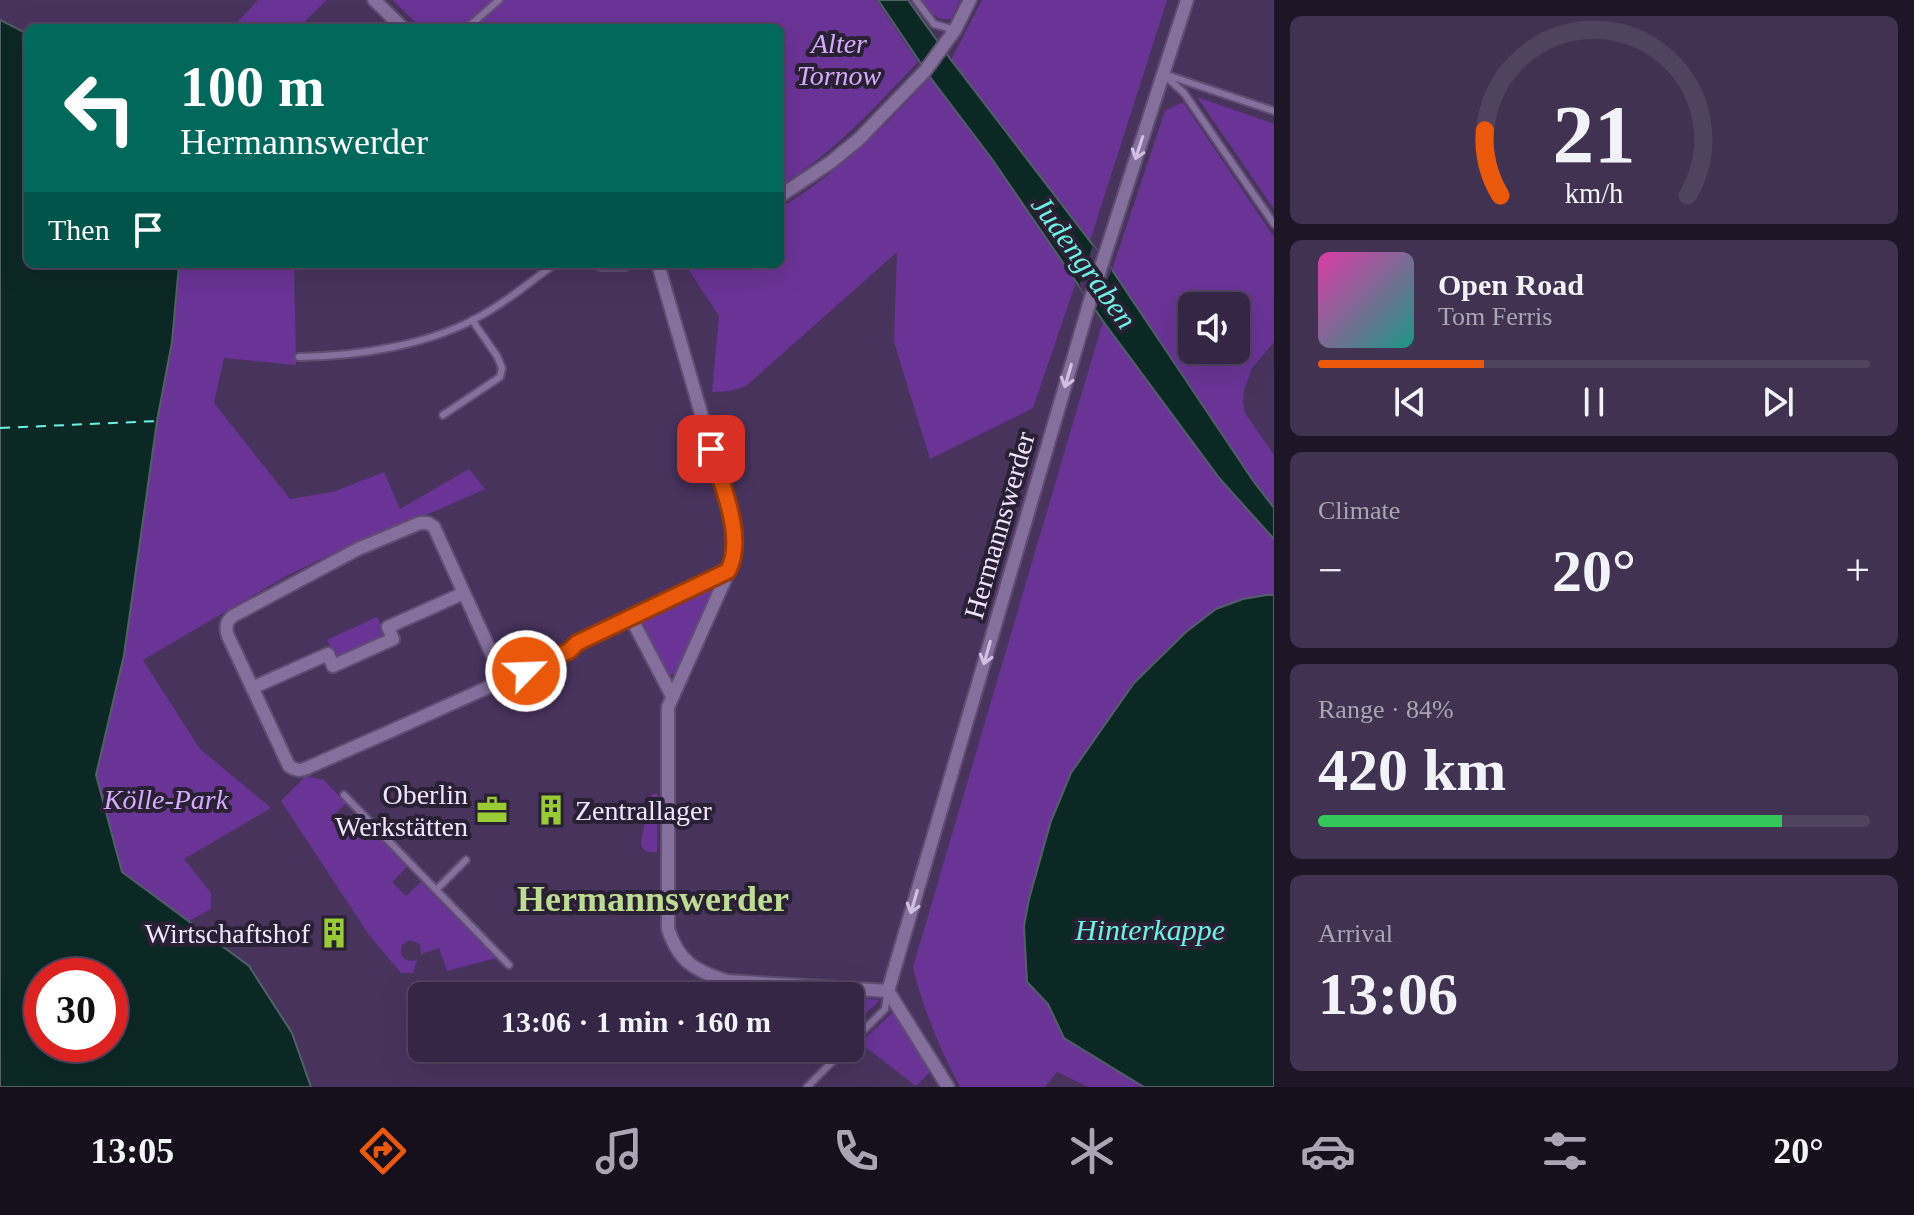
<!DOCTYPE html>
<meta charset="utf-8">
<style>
:root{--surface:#362646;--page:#413251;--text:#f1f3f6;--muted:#aaa5b3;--line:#50435f;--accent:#ea580c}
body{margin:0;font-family:"Times New Roman",serif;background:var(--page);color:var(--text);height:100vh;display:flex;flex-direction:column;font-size:30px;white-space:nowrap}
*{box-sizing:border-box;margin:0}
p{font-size:26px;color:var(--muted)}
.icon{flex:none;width:44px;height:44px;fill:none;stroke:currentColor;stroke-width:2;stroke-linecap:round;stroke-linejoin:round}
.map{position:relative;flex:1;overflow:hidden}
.details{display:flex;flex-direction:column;gap:16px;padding:16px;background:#1e1526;width:640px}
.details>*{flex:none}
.guide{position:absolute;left:24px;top:24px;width:760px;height:244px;border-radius:12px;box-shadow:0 8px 32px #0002,0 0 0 2px var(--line);background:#00695c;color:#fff;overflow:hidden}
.fabs{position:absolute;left:1178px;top:292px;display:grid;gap:16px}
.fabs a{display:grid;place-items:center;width:72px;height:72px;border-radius:12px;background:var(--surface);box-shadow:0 8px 32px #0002,0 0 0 2px var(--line);font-size:40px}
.speed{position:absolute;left:24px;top:958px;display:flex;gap:16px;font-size:40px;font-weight:700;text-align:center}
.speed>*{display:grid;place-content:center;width:104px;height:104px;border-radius:50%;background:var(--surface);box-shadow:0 8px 32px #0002,0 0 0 2px var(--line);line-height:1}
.speed .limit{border:12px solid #d22;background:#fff;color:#111}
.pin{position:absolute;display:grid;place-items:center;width:68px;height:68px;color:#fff;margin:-34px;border-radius:16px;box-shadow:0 4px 12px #0006}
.me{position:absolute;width:88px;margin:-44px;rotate:66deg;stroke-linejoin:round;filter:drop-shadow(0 0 6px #0008)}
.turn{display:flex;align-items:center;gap:28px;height:168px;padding:0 24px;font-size:36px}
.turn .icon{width:104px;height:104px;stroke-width:2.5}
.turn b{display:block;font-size:56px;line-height:68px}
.then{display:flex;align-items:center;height:76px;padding:0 24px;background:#0003;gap:16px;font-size:30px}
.big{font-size:60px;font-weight:800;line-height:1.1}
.details .tile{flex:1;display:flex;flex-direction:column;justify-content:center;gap:12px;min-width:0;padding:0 28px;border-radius:12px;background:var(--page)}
.details .dial{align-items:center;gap:0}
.dial svg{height:208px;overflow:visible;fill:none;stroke:var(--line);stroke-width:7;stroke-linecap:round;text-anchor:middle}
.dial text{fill:var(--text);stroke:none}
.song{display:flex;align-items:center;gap:24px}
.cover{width:96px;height:96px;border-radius:12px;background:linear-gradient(135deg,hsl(320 70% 55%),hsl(170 70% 35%))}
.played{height:8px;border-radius:4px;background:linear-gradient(90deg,var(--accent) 30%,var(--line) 30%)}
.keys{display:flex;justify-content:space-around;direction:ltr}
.heat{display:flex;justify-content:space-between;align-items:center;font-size:44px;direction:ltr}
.charge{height:12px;border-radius:6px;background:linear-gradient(90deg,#34c759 84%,var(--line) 0)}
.trip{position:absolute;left:408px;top:982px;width:456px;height:80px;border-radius:12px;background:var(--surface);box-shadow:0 8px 32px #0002,0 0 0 2px var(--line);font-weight:800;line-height:80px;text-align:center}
.tabs{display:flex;height:128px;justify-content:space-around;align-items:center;background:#160f1c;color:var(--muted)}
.tabs .icon{width:56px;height:56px}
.tabs .selected{color:var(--accent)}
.tabs b{font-size:36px;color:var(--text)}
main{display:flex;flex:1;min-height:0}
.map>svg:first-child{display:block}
.green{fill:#6a3496;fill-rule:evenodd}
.water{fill:#0c2825;stroke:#506066;stroke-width:2;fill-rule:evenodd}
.pier{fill:#48335d}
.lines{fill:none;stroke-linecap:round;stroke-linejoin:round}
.ferry{stroke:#6df3e6;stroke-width:2;stroke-dasharray:10 8;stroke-linecap:butt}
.service-casing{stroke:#604e72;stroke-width:10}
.minor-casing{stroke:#604e72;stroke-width:16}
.service{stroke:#856f9d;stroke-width:6}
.minor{stroke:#856f9d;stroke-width:12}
.oneway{stroke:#d0c1e2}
.route-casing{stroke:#983908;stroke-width:20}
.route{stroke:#ea580c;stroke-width:14}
.labels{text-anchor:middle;stroke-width:8;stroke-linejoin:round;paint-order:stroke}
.park-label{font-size:28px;font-style:italic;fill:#d3aafc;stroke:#2a2033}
.street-label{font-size:28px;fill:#f0e4ff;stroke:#2a2033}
.poi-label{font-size:28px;fill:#f0e4ff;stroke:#2a2033;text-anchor:end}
.water-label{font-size:30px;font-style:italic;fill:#6df3e6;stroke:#2a2033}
.district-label{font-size:36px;font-weight:bold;fill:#bedb93;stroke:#2a2033}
</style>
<main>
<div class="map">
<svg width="1274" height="1087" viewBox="0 0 1274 1087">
<rect width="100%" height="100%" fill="#48335d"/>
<path class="green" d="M258,0H327L298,28H232Z
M393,0H876L918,62C874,108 835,152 780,186V28H421Z
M922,0H960L951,19C935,21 931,12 922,0Z
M982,0H1167L1090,241L951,60Z
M930,77L992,159L1076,282L1033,408L930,459L894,342L897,252L746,386L729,391L712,392L719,316L685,264H780V208C841,171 882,129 930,77Z
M1197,97L1274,124V209Z
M1183,102L1274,237V342L1252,368L1244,390L1243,401L1245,413L1274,455V508L1254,482L1112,270L1165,111ZM1192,306H1236V350H1192Z
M179,264H294L296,365L224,358L214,403L290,499L333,492L384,472L400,509L469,469L485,489L438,510L363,539L288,575L143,660L200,749L271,808L184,859L211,893V909L189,921L122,872L96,775L124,655L157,421L172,342Z
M1103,321L1220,479L1274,539V610L1113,1066L1144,1087H1088L1057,1072L1045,1087H960C940,1049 923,1009 913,967Z
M712,415L743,527V548H739V530L708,421Z
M709,588L713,593L676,673L671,675L667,674L638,622Z
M377,617L388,639L338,662L327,640Z
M306,776L324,780L346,803L333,816L345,830L359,817L407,867L392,882L406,896L421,882L496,958L447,971L439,948L421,954L420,944L410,940L402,945C398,956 406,964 417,960L413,973H401L369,935L281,801Z
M653,794H658L657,852C636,853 641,842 644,828C645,821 643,813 642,806Z
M850,997L880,1000L850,1028Z
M895,1010L931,1071L916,1086L860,1043Z"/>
<path class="water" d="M878,0H908L951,60L1112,270L1254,482L1274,508V539L1220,479L1103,321L992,159L930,77Z
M0,20L28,34V264H179L172,342L157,421L124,655L96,775L122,872L249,966L292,1033L311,1087H0ZM42,976H110V1044H42Z
M1267,595H1274V1087H1144L1064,1038L1048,1004L1027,982L1024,926L1029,899L1051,821L1071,773L1134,683L1186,632L1216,609L1243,599Z"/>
<path class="pier" d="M1093,245L1112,270L1094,308L1079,286Z"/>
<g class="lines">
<path class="ferry" d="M0,428L157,421"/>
<g class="service-casing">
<path id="service" d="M916,0L934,24L955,30
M467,28L499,0
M1163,74L1184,93L1274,224
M1167,75L1274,111
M299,357C360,356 431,345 484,314C509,300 531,281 555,264
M443,415L500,377L502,368L497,356L472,320
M344,795L509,965
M436,890L466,860
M850,1044L885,1009L887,995
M807,1087L846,1048"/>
</g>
<g class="minor-casing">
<path id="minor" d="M374,0L403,28
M780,196L831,162L859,139L925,71L955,30L970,0
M601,264H624
M658,264L726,500L734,534L732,564L668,707V929C679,962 695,971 727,981L888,991
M631,618L672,696
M504,681L434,527L428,523H420L358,549L233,616C226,621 225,627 228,636L289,766C297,771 301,771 309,767C396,729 483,690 569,651L577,643L728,571
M252,688L328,654L333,666L393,639L388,627L464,593
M948,1087L888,991L1090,301L1187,0"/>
</g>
<use href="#service" class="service"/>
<use href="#minor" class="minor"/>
</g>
<defs><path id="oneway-shaft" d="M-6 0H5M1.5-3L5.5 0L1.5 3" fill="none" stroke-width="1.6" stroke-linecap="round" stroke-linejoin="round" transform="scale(2)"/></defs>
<g class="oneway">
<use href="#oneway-shaft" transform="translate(1139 148) rotate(108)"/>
<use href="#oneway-shaft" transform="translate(1068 376) rotate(106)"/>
<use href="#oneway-shaft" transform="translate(987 653) rotate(106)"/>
<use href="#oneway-shaft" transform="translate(914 902) rotate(106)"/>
</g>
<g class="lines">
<g class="route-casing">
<path id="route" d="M526,671L569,651L577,643L728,571C746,538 721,483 711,449"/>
</g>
<use href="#route" class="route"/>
</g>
<defs>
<g id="office-bare" transform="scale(2.4)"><path d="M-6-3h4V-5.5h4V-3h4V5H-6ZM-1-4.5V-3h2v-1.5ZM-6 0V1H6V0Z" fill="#99cb35" stroke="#2a2033" stroke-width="2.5" paint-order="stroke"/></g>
<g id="building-bare" transform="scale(2.4)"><path d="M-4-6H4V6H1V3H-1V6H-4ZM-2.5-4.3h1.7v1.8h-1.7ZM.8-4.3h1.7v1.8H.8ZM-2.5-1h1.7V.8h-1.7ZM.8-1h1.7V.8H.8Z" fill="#99cb35" stroke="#2a2033" stroke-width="2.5" paint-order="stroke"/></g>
</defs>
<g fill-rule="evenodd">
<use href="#office-bare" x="492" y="810"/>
<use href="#building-bare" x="551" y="810"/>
<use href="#building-bare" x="334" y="933"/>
</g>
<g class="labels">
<g class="park-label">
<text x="839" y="53">Alter<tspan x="839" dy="32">Tornow</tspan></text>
<text x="166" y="809">Kölle-Park</text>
</g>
<g class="street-label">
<text transform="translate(999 525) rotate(-74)" y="10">Hermannswerder</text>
</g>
<g class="poi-label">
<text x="468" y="804">Oberlin<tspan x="468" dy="32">Werkstätten</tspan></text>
<text x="575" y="820" text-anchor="start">Zentrallager</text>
<text x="310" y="943">Wirtschaftshof</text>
</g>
<g class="water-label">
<text transform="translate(1084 262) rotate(54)" y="10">Judengraben</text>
<text x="1150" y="940">Hinterkappe</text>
</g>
<g class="district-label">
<text x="653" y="911">Hermannswerder</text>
</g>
</g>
</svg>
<div class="fabs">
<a><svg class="icon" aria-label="sound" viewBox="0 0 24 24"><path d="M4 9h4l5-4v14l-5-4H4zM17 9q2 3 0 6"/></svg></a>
</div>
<div class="speed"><div class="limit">30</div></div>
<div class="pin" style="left:711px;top:449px;background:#d93025"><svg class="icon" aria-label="arrive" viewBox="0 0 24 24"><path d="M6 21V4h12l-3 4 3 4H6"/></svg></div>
<svg class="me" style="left:526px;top:671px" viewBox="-20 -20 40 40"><circle r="17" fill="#ea580c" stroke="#fff" stroke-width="3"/><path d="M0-11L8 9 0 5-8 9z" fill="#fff"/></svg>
<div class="trip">13:06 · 1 min · 160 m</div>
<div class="guide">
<div class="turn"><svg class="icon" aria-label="left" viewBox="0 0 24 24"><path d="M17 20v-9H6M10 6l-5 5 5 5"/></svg><div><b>100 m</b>Hermannswerder</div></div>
<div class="then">Then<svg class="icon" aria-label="arrive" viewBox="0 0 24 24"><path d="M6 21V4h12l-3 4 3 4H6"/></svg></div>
</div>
</div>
<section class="details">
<div class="tile dial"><svg viewBox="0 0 100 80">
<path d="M14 69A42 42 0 1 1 86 69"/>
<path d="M14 69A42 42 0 0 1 8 44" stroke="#ea580c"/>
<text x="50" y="56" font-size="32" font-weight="700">21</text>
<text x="50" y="72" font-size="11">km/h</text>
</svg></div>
<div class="tile">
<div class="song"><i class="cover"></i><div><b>Open Road</b><p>Tom Ferris</p></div></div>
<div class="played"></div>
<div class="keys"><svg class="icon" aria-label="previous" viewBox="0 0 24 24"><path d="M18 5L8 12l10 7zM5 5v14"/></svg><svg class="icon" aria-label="pause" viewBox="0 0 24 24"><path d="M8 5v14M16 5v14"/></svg><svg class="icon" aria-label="next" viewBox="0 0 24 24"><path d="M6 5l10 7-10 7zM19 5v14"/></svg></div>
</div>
<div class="tile"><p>Climate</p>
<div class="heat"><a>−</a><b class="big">20°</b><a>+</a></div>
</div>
<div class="tile"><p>Range · 84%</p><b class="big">420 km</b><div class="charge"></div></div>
<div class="tile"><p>Arrival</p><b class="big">13:06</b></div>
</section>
</main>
<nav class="tabs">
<b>13:05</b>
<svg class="icon selected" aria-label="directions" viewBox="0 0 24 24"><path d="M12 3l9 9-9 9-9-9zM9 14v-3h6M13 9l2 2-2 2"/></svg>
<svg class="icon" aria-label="music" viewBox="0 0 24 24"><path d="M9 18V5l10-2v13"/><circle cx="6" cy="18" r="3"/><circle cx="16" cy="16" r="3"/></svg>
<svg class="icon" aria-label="phone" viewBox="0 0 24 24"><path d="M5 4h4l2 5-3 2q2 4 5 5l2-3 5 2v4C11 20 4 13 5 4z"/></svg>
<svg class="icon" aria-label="climate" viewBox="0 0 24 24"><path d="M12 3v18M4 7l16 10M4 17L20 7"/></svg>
<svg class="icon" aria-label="car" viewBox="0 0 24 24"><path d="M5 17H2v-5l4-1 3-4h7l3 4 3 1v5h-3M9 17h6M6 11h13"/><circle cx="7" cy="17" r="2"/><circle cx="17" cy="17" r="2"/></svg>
<svg class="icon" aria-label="filters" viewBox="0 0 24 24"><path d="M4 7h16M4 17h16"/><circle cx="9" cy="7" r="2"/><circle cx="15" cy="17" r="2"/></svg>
<b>20°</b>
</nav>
